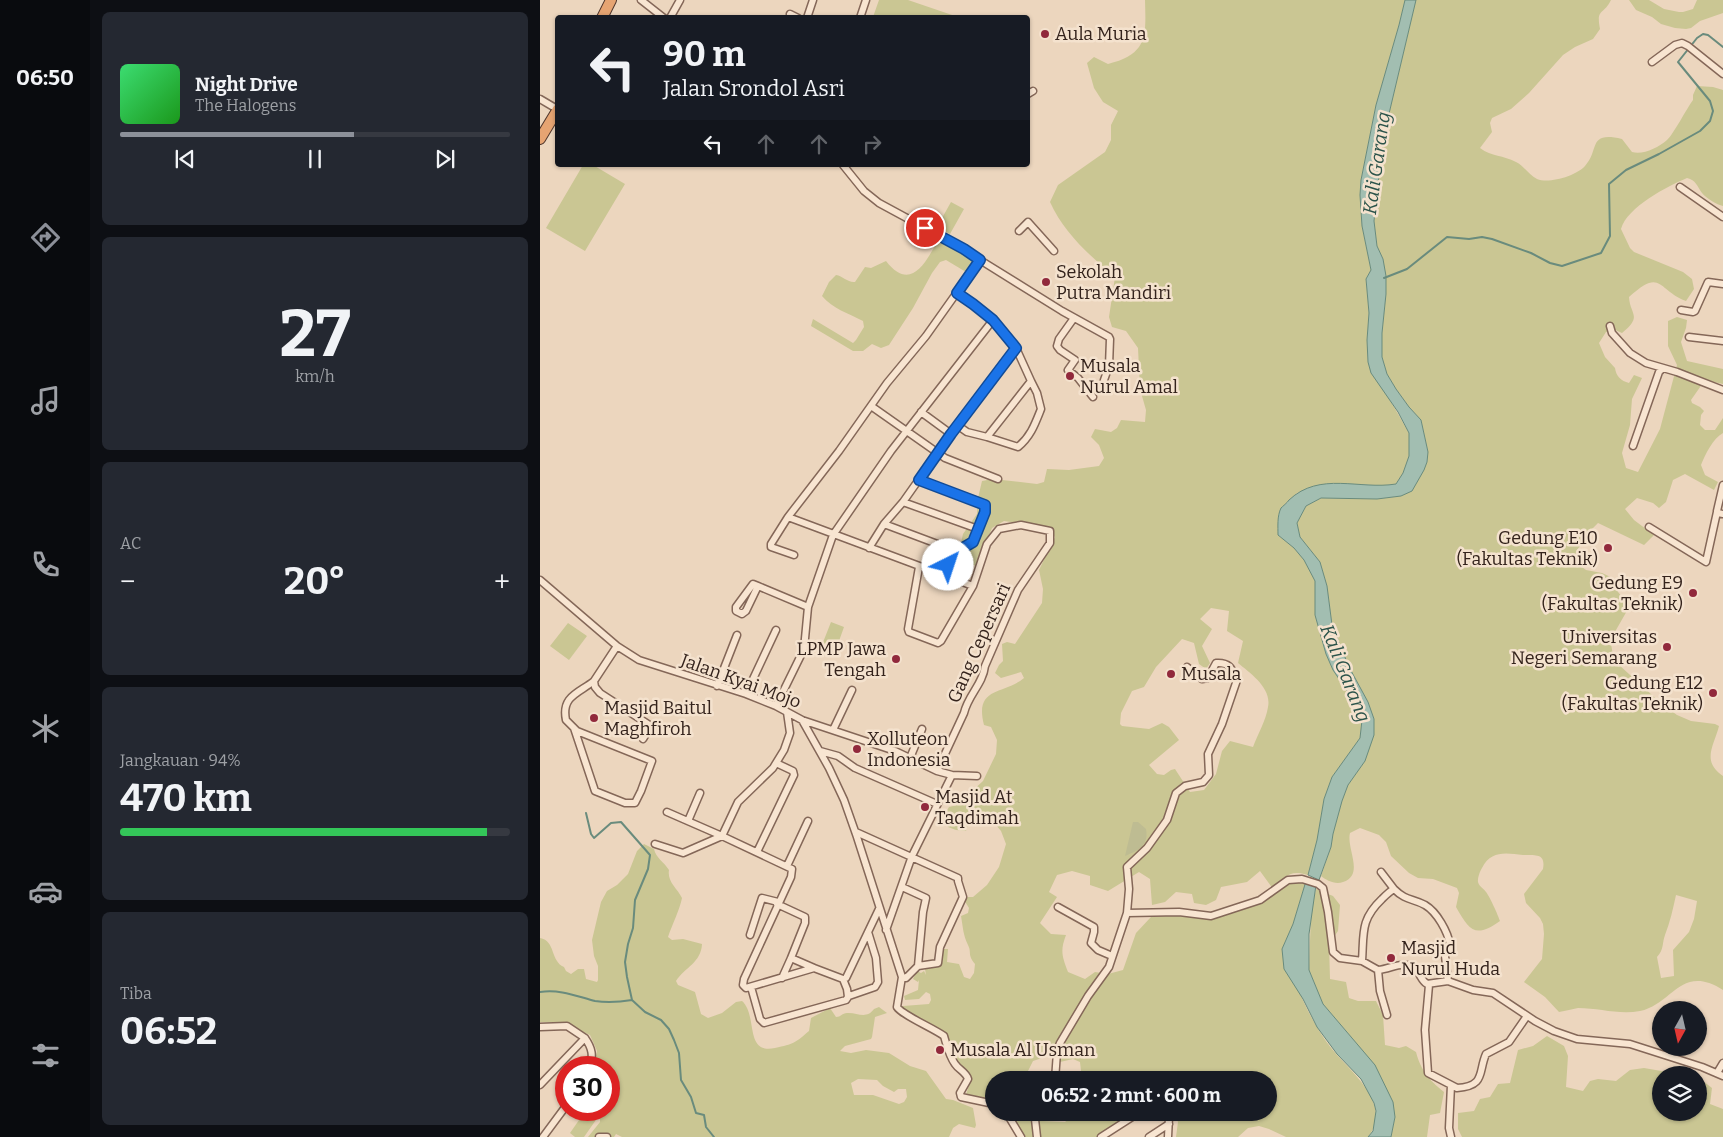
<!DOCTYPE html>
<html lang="id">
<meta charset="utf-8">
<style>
:root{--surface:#171b24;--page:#242831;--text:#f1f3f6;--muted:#9ea1a6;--line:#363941;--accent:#8c9099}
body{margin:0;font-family:Bitter,serif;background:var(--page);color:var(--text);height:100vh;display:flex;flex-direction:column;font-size:19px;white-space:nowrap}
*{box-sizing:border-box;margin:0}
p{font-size:16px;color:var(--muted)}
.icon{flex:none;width:28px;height:28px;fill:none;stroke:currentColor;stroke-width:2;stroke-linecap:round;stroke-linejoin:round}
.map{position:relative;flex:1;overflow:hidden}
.panel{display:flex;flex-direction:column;gap:12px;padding:12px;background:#0d0f14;width:450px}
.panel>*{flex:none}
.top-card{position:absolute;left:15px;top:15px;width:475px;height:152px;border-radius:5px;box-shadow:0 1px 4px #0004;background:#171b24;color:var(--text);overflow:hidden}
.needle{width:32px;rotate:188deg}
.buttons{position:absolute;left:1112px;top:1001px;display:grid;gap:10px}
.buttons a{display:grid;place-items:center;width:55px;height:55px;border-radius:50%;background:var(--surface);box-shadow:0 1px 4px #0004;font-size:25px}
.speed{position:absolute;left:15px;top:1056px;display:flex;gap:10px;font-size:25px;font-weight:700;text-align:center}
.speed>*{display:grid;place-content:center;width:65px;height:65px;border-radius:50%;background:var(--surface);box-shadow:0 1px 4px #0004;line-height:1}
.speed .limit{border:8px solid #d22;background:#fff;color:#111}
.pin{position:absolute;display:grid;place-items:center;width:42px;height:42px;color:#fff;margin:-21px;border:2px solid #fff;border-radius:50%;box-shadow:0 1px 5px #0007}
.me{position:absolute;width:55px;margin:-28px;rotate:41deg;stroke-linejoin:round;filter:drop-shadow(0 0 4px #0008)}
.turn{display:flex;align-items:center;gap:18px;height:105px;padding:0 25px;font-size:22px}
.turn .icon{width:65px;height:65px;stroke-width:2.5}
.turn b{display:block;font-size:35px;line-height:42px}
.lanes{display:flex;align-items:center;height:48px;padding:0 25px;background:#0003;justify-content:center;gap:25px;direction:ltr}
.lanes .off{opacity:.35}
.big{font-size:38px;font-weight:700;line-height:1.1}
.panel .card{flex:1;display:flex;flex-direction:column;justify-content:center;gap:8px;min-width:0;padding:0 18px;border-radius:8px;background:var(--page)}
.panel .dial{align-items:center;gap:0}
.dial b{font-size:65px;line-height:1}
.song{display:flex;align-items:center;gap:15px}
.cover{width:60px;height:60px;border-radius:8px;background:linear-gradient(135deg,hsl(140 70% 55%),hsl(120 70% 35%))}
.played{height:5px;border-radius:2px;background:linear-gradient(90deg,var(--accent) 60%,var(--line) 60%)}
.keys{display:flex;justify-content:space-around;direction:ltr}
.heat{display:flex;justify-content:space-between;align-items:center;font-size:28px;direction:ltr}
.charge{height:8px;border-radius:4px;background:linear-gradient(90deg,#34c759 94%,var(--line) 0)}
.trip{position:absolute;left:445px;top:1071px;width:292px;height:50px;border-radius:25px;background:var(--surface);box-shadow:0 1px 4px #0004;font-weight:700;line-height:50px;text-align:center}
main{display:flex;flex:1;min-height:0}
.tabs{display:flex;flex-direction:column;width:90px;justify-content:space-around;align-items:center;background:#090b0e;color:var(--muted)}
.tabs .icon{width:35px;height:35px}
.tabs .active{color:var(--accent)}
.tabs b{font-size:22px;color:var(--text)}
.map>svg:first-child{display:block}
.green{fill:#cac693;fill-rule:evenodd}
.cemetery{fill:#bebc92}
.water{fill:#a2beb1;stroke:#698b7d}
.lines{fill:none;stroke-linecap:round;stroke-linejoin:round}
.stream{stroke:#698b7d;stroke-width:2}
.minor-casing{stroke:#846758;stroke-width:9}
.trunk-casing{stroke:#51372c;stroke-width:12}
.minor{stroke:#f8e5d1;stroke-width:6}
.trunk{stroke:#e6a472;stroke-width:10}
.route-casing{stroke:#114b97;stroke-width:12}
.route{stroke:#1a73e8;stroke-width:9}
.poi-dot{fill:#91293c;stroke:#f4e2ce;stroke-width:2}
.labels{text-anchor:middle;stroke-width:5;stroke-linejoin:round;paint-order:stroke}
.poi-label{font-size:18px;fill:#34231c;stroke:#f4e2ce;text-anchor:start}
.street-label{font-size:18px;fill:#34231c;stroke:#f4e2ce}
.water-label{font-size:19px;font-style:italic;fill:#2b534a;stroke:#f4e2ce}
</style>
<main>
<nav class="tabs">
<b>06:50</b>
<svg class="icon active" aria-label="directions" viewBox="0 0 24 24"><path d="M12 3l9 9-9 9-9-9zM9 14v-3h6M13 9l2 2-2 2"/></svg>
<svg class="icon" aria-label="music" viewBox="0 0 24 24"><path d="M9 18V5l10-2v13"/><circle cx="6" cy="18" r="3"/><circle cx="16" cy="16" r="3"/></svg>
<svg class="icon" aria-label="phone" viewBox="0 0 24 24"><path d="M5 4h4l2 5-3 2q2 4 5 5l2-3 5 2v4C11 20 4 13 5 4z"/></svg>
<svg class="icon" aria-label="climate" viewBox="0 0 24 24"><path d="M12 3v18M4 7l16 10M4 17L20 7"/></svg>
<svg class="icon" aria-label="car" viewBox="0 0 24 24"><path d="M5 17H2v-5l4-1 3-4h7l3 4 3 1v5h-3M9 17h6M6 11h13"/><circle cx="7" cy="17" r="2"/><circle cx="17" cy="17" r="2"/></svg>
<svg class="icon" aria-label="filters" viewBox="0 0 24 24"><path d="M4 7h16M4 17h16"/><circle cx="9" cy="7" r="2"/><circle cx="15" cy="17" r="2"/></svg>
</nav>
<section class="panel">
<div class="card">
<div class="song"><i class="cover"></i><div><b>Night Drive</b><p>The Halogens</p></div></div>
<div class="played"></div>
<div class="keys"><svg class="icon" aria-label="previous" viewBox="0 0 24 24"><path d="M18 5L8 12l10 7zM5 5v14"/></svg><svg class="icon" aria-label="pause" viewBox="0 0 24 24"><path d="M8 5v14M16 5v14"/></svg><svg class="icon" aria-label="next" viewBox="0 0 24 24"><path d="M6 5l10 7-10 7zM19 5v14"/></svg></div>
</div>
<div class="card dial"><b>27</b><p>km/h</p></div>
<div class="card"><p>AC</p>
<div class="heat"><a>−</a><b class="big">20°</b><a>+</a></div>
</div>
<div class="card"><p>Jangkauan · 94%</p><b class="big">470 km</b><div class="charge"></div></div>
<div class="card"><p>Tiba</p><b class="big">06:52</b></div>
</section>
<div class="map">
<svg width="1183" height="1137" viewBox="0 0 1183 1137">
<rect width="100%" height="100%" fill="#ecd6be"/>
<path class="green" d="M339,0H368L415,16V18L333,17Z
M605,0H865L859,25L836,105L821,180L820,195L822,226L831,270L826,279L829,313L827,340L828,362L869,433V456L863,473L856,484L840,487L791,483L757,493L741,508L738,520V535L754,548L764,560L775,581V615L786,654L793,670L814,701L822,720L820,738L792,777L784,799L777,840L768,875C749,869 745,877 733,889L720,871L707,882L681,887L676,900L666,905L654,903L652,894L636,892L625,902L612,905L610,879L599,872L568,891L550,885V876L532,871L517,875L509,892L517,897L500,923L511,934L526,935C520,951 522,956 528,972L545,979L555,972L568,974L583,970L596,933L611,917L638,914L670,918L719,903L747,879L766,881L753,924L742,949C753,975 762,1003 777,1027C782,1036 790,1047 797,1055C816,1076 852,1107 828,1137H746L729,1129L719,1126L708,1128L698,1137H636L638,1122L634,1113L729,1112V1080H542L540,1062L533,1059L520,1062L515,1055H511L493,1061L487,1073L489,1080H454V1101L429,1097L426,1095L429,1085L425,1075L419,1069L403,1033L363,1009V1006L389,1004L391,1000L390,994L386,992L379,999L365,1000L364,996L378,990L379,980L378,982L373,979L377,971L381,973L384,971L386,975L385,969L400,964L401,949H408L407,962L419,964L424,977L430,979L434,973L435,964C427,954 432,953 428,945C423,935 423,927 421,916L428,913L429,908L424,900L428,897H433L447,885L459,867L466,844L461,831L456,825L428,824L426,831L416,830L408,827L406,823L405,814L409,807L417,805L443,781L456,754L457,740L451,727L444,725C434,686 464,695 484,678L481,672L461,678L455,673L459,665L463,661L462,644L467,642L475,644L502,603L503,589L499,570L515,537C503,523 481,524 464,521L452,528L437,566L417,561L423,534L437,514L438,498L442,481L453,479L497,484L504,482L507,469L529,470L559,466L564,458L559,445L551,437L555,429L571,432L577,428L581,420L605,422L606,410L600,389L598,348L586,331L572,327L569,317L575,277C549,255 524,233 510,202L518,185L565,152L571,140V125L578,111L563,102L554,88L547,63L554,57L568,64C608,54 606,36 605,0ZM671,608L689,611L687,631L703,641L698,663C710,673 732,688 728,707C726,720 718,734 713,747L690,741L682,751L676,774L664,790L650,792L635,769L631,770L624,775L617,774L609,765L639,740L629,727L622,723L609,729L582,726L580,724L581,713L592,691L604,687L616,667L642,639L654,643L659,664L666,669L670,663L662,646L672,629L660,619Z
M876,0H1071C1063,16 1056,8 1060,29L1053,39L1035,47L1023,55L989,93L971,109L952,118L950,123L952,132L940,148C952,157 963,155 976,162C984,166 989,175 997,179C1009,184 1036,176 1045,166C1060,150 1047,131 1082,139L1092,152C1103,155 1118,148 1127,140C1133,135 1147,108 1153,100V95L1157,86L1173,87L1183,90V206C1177,205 1166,198 1162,193C1157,186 1156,180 1147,178C1128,186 1087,207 1081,229L1090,248L1094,252L1143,272L1152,279L1154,289L1146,301C1117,290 1122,267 1089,297C1090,315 1103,316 1082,333L1075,330L1066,332L1059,343L1065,357L1075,368C1076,376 1081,381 1089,383L1094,375L1102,378L1092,399L1090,425L1082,453L1086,468L1098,472L1120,429L1137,365L1128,346V321L1137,317L1147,320L1146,328L1141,342L1147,361L1183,369V384L1165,380L1151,400L1152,403L1160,407L1164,411L1161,415L1160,425L1165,430H1175L1183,418V433C1173,438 1165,455 1161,465L1165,475L1178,482L1174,490L1145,474L1133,480L1126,502L1119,508L1113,503L1097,498L1085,509L1094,520L1114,535L1104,545L1058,523L1046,535L1045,540L1036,551L1035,560L1038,564L1046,570L1062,573L1079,581L1078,592L1088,604V609L1076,630L1071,644L1073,655L1078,664L1123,705L1137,715L1151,721L1175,724L1179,726C1174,746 1161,761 1183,776V990C1141,963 1132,1005 1100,1011C1079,1015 1059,1008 1038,1008C1032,1009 1026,1011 1019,1012L1005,997L984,982L1002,959L1004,934L1003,924L1000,918L986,903L984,894L1003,869C1006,852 994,856 983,855C966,853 951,850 942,868C940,871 938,877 938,880C937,885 943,888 946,892C950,897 958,915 960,921C935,939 929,930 916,907L919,893L917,888L893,879L878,878L869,873L851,856L846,842L839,835L820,828L810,833C806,848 825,875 803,882C795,885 786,880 781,876L791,847L793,834L802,801L808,785L825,761L834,719L828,702L809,667L792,625L787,586L780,562L760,537L757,523L766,506L781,498L837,499L861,496L872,490L887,462L888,452L881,420L869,407L856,389L847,374L842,357V333L846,294L843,259L837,246L834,221L843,139ZM1136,895L1157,901L1154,919L1149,932L1133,950L1134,976L1121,978L1117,957C1124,950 1122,943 1125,935C1130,922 1133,909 1136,895Z
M1089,0H1109L1124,9L1139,12H1143L1153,9L1157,0H1183V13L1160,21L1151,28L1146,29L1135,28L1121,24L1112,17L1096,10Z
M43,165H53L85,184L45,251L6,228Z
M411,202L424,209L410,234L397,227Z
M397,242C410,246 423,253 433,262L431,267L426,272L406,260L400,262L392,273L373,308L349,345L341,348L332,344L323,351H313L271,326L273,319L313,343L316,340L324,327L323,321C308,313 293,309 282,296L289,282L296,275C303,276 308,283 315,282L325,267L331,268L346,261C370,292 385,264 397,242Z
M291,622L304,627L294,655L280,650Z
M28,623L47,636L29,660L10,646Z
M104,844L114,849C116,858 124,862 129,870C127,882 137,888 142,898C140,909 132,925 128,937L132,940L143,939L162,944C161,963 145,967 136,981L138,985L155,992L161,1014L168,1018L182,1013L196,1002L202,1001C218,1015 204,1055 235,1048C254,1044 255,1043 269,1031L271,1018L290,1008L296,1017C301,1017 302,1013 307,1013C317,1012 326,1020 334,1009L339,1007L347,1013L335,1017L332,1037L331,1039L305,1046L300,1051L311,1053L326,1050L349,1053L370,1066L386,1071L406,1099L413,1100L433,1108L436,1125L435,1128L419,1124L413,1128L409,1137H82L76,1134L74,1137H48L60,1122V1119L54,1110H69V1068L54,1067L57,1051L50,1035L24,1023L0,1022V938C16,941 10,961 24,967L26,971L31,974L38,969H44L46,979L57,982L58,980V966L54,956L52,940L61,902L67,891L77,885L88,874L97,851ZM318,1079L337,1080L343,1086L354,1092L358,1089H366L367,1097L364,1102L359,1104L333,1095H314L311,1083Z
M776,889L793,896L800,905L798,931L789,944L790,979L806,982L809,998L818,1001H836L843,1015L845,1045L859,1048L866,1046L876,1052C881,1071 889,1080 904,1092L900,1113L890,1115L887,1137H851L855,1117L820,1049L807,1032L783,1004L769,970L771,913Z
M1007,1036L1024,1046L1028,1056L1026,1087L1043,1091L1050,1081L1058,1079L1076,1081L1090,1070L1104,1068L1127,1072L1129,1075H1121V1112H1159V1078L1172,1088L1170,1104L1183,1109V1137H922L918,1129V1113L934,1111L940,1099L950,1097L958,1084L970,1083L978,1050L993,1046Z
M46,1110L58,1117L44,1137H35L30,1133Z
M470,1113H495L493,1119L502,1121L525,1122L531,1117V1113H595L557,1137H484Z"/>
<path class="cemetery" d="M593,822H598L606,829C609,846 599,850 585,856Z"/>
<path class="water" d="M865,0H876L843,139L834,221L837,246L843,259L846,276V294L842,333V357L847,374L856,389L869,407L881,420L888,452L887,462L884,470L872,491L861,496L837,499L781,498L766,506L757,523L760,537L780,562L787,586L792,625L809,667L828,702L834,719V735L825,761L808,785L802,801L793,834L791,847L779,880L768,875L777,840L784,799L792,777L820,738L822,720L814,701L793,670L786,654L775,615V581L764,560L754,548L738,535C738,527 737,516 741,508C743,506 747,503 749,500C780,471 819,490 856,484L863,473L869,456V433L858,412L831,373L828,362L827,340L829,313L826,279L831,270L822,226L820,195L821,180L836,105L859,25Z
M766,881L776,885L769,934V970L783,1004L835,1065L853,1102L855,1117L851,1137H828L833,1131L836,1111L834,1103L821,1079L797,1054L777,1027L763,999L744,969L742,949L753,924Z"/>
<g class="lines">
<path class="stream" d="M844,278L867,269L907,237L929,239L942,237L952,239L991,253L1010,263L1022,266L1061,253L1070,236L1069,184L1086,170L1119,154L1160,131L1170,121L1173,111L1170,101L1138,62L1157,38L1163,34L1168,35L1183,47
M46,813L51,834L54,838L71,823L81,822L110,855L108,869L95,900L93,928L88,944L85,962L87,977L92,1000L105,1012L121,1020L129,1029L134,1040L139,1053L141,1080L151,1097L156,1113L164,1115L166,1127L174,1137
M0,992C20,989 36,996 55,1001C68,1003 80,1002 92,1000"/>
<g class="minor-casing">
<path id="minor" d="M101,0L124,18
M250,14L258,18
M130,18L140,0
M267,18L273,0
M320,18L326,0
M1112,62L1135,45L1142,43L1148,46L1183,74
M488,94L493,91
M0,99L17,109
M303,165L324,191L339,203L424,249L440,260L522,311L569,337L570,339L569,366L564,380
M1140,187L1183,217
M479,231L488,222L514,251
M1141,310L1153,312L1155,311L1168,282L1183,284
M534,318L519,339L517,346L520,350L535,360L528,370L538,378L553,397
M1070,326L1072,333L1090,353L1106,363L1137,372L1183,390
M1149,337L1183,341
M331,406L405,458L458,479
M417,425L427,432L447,437L491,381L476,348
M411,434L476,348L453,320
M447,437L478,447C491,436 495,424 501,409L497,393L491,381
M1093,446L1119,372L1123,368
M379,480L437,501L445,505L446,509L433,542L416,551L403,576
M1183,485L1177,511L1178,513L1183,514
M363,502L438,529
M248,517L433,586
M344,524L416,551
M1109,527L1166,562L1177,512
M329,548L344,524L363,502L411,434L381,412
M254,555L231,547V544L248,517L299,451L347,383L386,336L440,260
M379,567L368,629L369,632L398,643L401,641L433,586L447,544L459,529L481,525L510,531V543L478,590L445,666C443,684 428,695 424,713L397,771
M0,580L77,646L99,660L206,694L236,706L262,720L355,751L397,771L412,775L437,776
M218,586L206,611L202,614L196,611V607L213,584L218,586L268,607
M77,646L54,681L55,687L60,693L111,726L103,739
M177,686L197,635
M206,694L236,630
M236,706L264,649L268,607L293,535L351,451L453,320L433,303L417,293
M262,720L289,768L304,800L317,837L362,977L357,1007C362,1015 393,1028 404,1036C407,1046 409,1056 415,1064C419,1070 426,1072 428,1079L420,1093L421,1097L454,1104
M34,728L55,791L85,803H95L101,791L112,761L37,731L26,720C21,696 39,693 54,681
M293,730L312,690
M280,751L298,756L315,768L397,804
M370,758L382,729
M127,812L182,836
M148,821L160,793
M316,832L418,878V881L423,897L400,947L398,963L378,966L366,978L362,977
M115,844L143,853L182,836
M217,852L254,775L253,771L236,763
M247,866L268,821
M841,872L854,889
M362,887L386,898L383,912L378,966
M237,904L265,917V923L251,958L274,968L206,988L203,985L204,979L251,877L252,869L182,836L198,802L233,768L244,750L250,733L247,712
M518,907L554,927V932L551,943L558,950L572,956
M587,913L639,912L671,916L720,900L748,880L762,879L778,884L783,888L788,912L793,952L800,958L822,961L838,970C853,969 864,958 877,971C881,976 882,981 887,984L908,981L933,990L953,993L995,1021L1014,1031L1037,1039L1090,1044L1162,1067L1183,1076
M346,930L372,856L412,775
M210,935L222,898L238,902
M822,961C824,933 820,920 842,899C846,895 850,891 854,889C866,901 872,898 885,905C897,912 908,932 910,945L905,956L908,981
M838,970L840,991L847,1015
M242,978L251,958
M303,979L306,978L328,932
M889,985L885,1030L888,1073L917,1088C946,1086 938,1072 946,1054L969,1042L987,1016
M211,987L220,1019L224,1023L306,1000L308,997L307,989L303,979L274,968
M309,996L335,987L338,982L336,958L328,932L339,909
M0,1027L27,1026L45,1038
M1177,1073L1183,1063
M515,1080L517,1052L520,1043L548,996L569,967L587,913L589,889L587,867L607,848L627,820L636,793L645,786L663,782L669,775L668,754L682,724L697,680C692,669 690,662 676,663L668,678L662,679L647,667
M0,1085L45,1038C52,1048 54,1056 49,1068
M911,1085L909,1128L911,1137
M466,1112L481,1137
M497,1112L495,1119L497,1137
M615,1112L629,1117L628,1137
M3,1137L26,1106
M59,1137H67
M561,1137L600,1112
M609,1137L629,1124"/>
</g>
<g class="trunk-casing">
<path id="trunk" d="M62,18L71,0
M0,139L18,109"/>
</g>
<use href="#minor" class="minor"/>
<use href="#trunk" class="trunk"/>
</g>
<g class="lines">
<g class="route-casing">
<path id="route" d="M385,228L424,249L440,260L417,293L433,304L453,320L476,348L411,434L379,480L445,505V512L433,542L416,552L408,565"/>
</g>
<use href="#route" class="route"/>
</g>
<g class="poi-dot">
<circle cx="505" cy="34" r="5"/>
<circle cx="506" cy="282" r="5"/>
<circle cx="530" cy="376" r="5"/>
<circle cx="1068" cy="548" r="5"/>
<circle cx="1153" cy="593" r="5"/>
<circle cx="1127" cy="647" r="5"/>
<circle cx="356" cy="659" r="5"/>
<circle cx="631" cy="674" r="5"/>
<circle cx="1173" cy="693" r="5"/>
<circle cx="54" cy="718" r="5"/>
<circle cx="317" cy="749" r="5"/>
<circle cx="385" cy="807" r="5"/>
<circle cx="851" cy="958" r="5"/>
<circle cx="400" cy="1050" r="5"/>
</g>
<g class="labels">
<g class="poi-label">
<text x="515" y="40">Aula Muria</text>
<text x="516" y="278">Sekolah<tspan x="516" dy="21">Putra Mandiri</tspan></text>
<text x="540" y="372">Musala<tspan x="540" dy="21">Nurul Amal</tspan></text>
<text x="1058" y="544" text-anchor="end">Gedung E10<tspan x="1058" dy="21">(Fakultas Teknik)</tspan></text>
<text x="1143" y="589" text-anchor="end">Gedung E9<tspan x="1143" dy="21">(Fakultas Teknik)</tspan></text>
<text x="1117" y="643" text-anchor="end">Universitas<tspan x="1117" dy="21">Negeri Semarang</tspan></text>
<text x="346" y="655" text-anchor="end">LPMP Jawa<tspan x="346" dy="21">Tengah</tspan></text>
<text x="641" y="680">Musala</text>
<text x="1163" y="689" text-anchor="end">Gedung E12<tspan x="1163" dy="21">(Fakultas Teknik)</tspan></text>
<text x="64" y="714">Masjid Baitul<tspan x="64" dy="21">Maghfiroh</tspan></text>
<text x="327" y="745">Xolluteon<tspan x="327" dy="21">Indonesia</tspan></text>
<text x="395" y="803">Masjid At<tspan x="395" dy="21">Taqdimah</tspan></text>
<text x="861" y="954">Masjid<tspan x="861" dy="21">Nurul Huda</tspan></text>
<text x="410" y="1056">Musala Al Usman</text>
</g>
<g class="street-label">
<text transform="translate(439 643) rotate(-66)" y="6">Gang Cepersari</text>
<text transform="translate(201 681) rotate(20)" y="6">Jalan Kyai Mojo</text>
</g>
<g class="water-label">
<text transform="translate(836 163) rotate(-82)" y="7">Kali Garang</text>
<text transform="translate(806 673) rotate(68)" y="7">Kali Garang</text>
</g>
</g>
</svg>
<div class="buttons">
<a><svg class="needle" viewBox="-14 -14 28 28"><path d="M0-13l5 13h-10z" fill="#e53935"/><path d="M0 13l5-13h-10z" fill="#9ea1a6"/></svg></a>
<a><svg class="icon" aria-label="layers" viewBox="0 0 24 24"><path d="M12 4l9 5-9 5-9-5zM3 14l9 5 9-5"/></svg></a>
</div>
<div class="speed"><div class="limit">30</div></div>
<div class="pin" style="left:385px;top:228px;background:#d93025"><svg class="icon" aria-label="arrive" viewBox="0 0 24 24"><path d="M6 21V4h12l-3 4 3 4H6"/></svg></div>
<svg class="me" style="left:408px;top:565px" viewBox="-20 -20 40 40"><circle r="19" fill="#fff"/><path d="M0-13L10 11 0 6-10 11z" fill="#1a73e8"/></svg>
<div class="trip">06:52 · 2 mnt · 600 m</div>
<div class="top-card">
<div class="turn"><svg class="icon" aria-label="left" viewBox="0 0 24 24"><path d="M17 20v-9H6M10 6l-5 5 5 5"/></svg><div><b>90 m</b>Jalan Srondol Asri</div></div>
<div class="lanes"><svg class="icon" aria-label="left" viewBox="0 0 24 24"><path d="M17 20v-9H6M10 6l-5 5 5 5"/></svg><svg class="icon off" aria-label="ahead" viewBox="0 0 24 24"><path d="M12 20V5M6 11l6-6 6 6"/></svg><svg class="icon off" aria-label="ahead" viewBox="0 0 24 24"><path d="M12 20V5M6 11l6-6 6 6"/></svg><svg class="icon off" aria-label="right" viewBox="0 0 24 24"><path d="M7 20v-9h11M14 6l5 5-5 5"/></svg></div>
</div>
</div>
</main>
